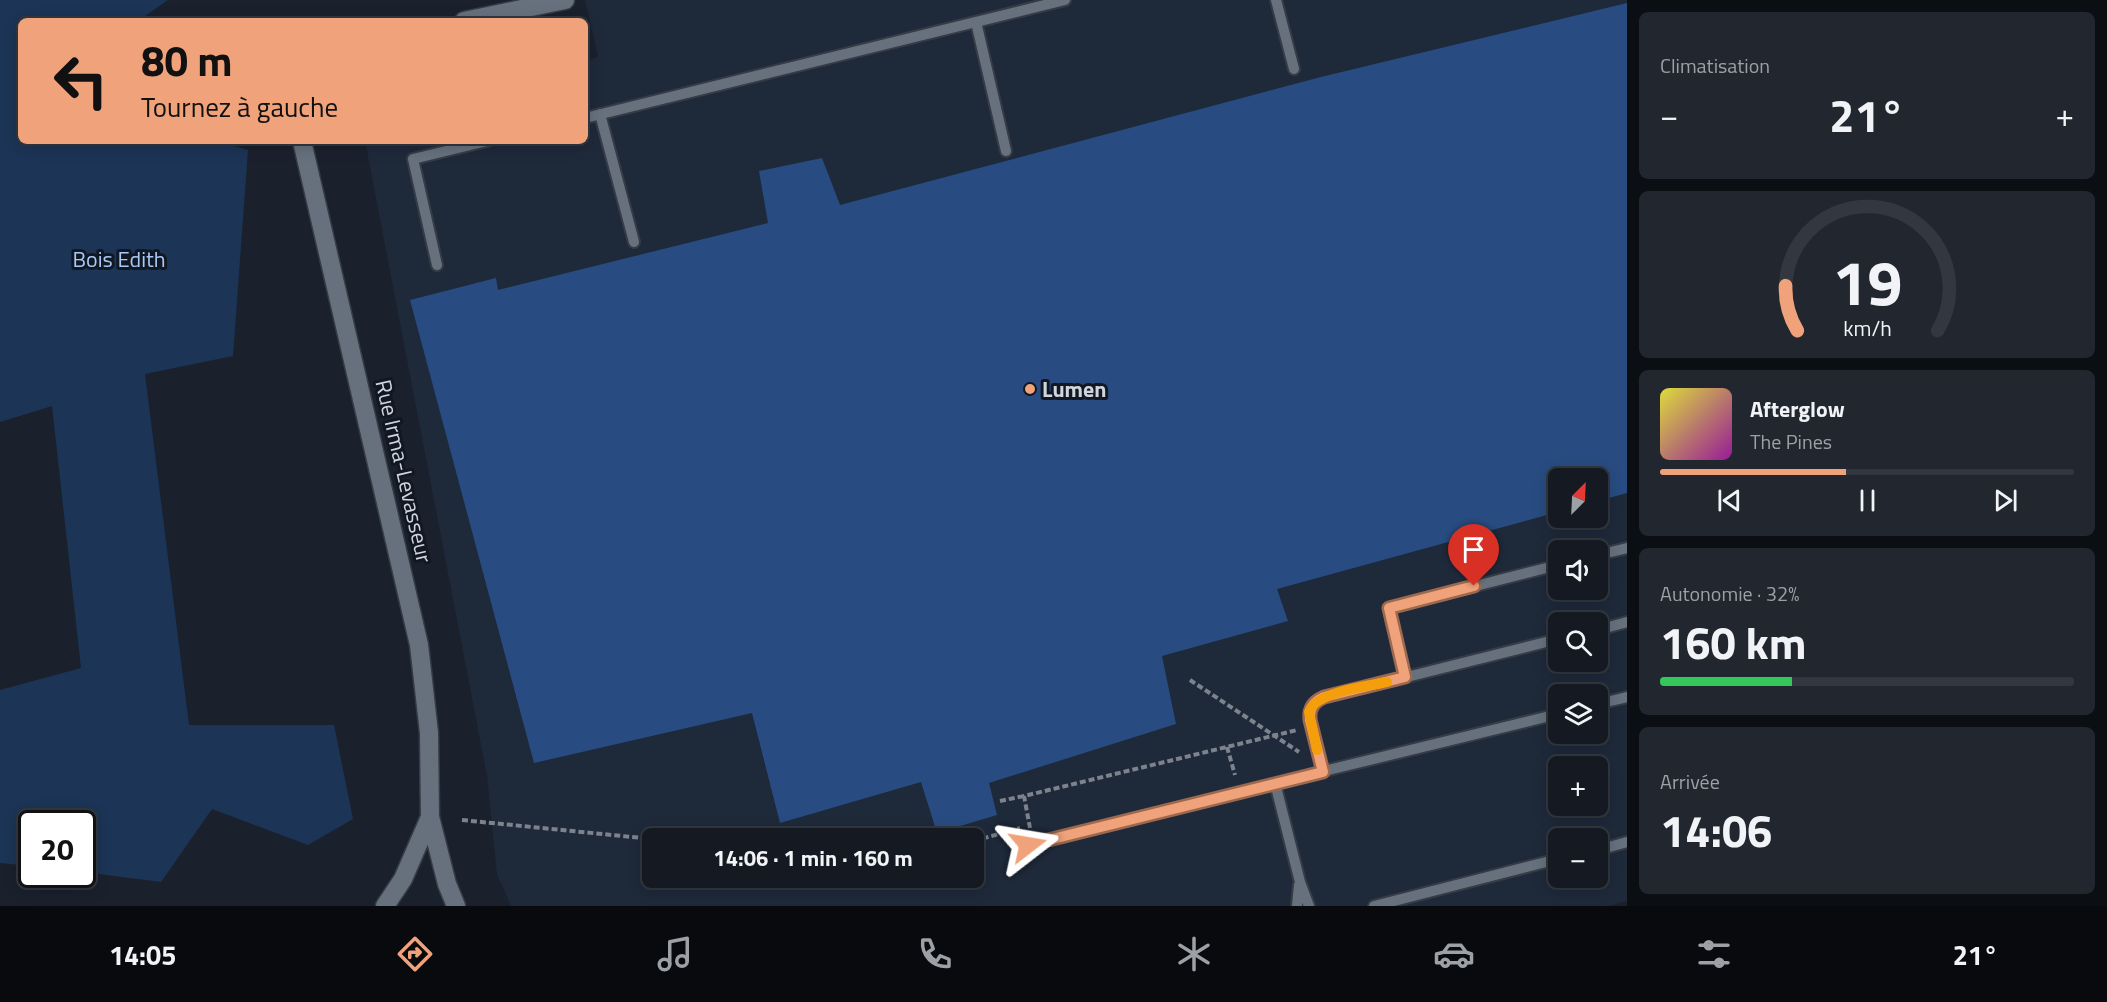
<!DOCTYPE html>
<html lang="fr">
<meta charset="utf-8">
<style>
:root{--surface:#141922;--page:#21262f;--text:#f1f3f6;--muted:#9da0a5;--line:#333840;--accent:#f0a27a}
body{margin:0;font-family:"Titillium Web",sans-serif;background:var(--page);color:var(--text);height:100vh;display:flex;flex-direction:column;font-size:22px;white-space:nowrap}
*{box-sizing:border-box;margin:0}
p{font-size:20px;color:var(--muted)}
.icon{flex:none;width:33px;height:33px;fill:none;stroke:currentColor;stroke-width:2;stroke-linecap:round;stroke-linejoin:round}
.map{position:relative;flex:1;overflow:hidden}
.side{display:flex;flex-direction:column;gap:12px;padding:12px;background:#0b0e13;width:480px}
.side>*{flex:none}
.banner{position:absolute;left:18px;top:18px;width:570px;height:126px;border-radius:9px;box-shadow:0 3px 15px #0003,0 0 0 2px var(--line);background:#f0a27a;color:#111;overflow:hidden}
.needle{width:39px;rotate:24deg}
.fabs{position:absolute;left:1548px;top:468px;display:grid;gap:12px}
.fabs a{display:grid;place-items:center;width:60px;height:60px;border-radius:9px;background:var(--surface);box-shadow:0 3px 15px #0003,0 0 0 2px var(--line);font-size:30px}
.speed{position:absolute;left:18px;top:810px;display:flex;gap:12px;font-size:30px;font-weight:700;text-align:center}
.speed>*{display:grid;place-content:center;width:78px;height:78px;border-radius:50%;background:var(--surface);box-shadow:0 3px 15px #0003,0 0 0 2px var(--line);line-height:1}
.speed .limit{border:3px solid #111;border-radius:9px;background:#fff;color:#111}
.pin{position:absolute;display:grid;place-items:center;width:51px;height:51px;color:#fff;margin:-62px -26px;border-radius:50% 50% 50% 0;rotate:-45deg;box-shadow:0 0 6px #0007}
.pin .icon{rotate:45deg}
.me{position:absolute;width:66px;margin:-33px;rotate:76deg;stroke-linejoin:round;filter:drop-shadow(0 0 4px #0008)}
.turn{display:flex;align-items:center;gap:21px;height:126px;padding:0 24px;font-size:27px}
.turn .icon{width:78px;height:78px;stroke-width:2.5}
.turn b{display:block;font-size:42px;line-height:51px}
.big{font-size:45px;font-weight:700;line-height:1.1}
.side .card{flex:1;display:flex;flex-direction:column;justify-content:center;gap:9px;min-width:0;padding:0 21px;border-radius:9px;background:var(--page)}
.side .dial{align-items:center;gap:0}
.dial svg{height:156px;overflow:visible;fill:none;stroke:var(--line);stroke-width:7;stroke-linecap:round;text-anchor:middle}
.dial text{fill:var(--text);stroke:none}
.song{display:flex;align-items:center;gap:18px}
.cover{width:72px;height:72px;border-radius:9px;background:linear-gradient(135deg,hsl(60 70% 55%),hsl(300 70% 35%))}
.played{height:6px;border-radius:3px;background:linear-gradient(90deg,var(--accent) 45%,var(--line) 45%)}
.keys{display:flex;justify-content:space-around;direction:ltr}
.heat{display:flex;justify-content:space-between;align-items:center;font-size:33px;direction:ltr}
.charge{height:9px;border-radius:4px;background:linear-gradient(90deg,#34c759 32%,var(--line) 0)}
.trip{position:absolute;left:642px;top:828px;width:342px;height:60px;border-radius:9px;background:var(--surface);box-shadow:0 3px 15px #0003,0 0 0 2px var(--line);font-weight:700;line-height:60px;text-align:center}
.tabs{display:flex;height:96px;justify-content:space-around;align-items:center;background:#080a0e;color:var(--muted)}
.tabs .icon{width:42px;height:42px}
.tabs .active{color:var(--accent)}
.tabs b{font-size:27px;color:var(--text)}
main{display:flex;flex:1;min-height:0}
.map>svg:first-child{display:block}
.built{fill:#1e293a;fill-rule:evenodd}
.green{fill:#1c3455}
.building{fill:#284c81}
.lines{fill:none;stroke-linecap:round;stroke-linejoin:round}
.lane-casing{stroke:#363c45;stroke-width:14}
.street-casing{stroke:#363c45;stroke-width:21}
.path{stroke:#7d838c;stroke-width:4;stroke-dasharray:6 3;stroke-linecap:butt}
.lane{stroke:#67717e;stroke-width:10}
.street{stroke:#67717e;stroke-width:18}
.route-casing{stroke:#9c694f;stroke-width:15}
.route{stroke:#f0a27a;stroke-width:10}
.slow{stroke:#f59e0b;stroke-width:10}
.poi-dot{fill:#f0a27a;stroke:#111823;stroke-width:2}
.labels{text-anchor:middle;stroke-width:6;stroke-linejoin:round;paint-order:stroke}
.park-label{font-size:22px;fill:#a7c8f8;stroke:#111823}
.poi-label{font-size:22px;font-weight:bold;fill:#d1d6de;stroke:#111823;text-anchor:start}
.street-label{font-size:22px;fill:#d1d6de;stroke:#111823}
</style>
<main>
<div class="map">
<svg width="1627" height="906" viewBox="0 0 1627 906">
<rect width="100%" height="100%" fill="#1a212d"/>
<path class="built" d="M585,0H1627V901L1609,906H511L497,874L487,776L365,141H585V61L598,57ZM1558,478H1598V518H1558ZM1558,550H1598V590H1558ZM1558,622H1598V662H1558ZM1558,694H1598V734H1558ZM1558,766H1598V806H1558ZM652,838H974V878H652ZM1558,838H1598V878H1558Z"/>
<path class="green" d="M0,0H168L138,21H21V141H217L248,150L233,356L145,374L189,725H334L353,819L308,845L212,809L161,882L83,872L82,824H32L31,866L0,863V690L81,668L52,406L0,422Z"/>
<path class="building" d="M1627,3V493L1598,501V478H1558V512L1277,589L1288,621L1162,656L1176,724L989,783L997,815L937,833L921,782L780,823L752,713L534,763L410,300L496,278L498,290L768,223L759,171L822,158L840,205L1321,77Z"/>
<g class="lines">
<g class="lane-casing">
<path id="lane" d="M1276,0L1294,69
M976,22L1006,151
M600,114L634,242
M585,118L1065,0
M437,265L413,159L487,141
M1598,555L1627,548
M1598,630L1627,622
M1405,677L1389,608L1558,565
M1598,704L1627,697
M1323,772L1309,712L1319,699L1558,639
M1028,845L1275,783
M1598,850L1627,842
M1297,906L1299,885
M1309,906L1300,882L1275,783L1558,714
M1374,906L1558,859"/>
</g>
<g class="street-casing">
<path id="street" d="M464,21L565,0
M302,141L419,645L429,733L430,817L447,884L456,906
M385,906L403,879L430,817"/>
</g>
<path class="path" d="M1190,680L1299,752
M1227,747L1235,775
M1000,801L1024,796
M462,820L652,839
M1030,828L1024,796L1297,730
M974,841L1020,828"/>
<use href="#lane" class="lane"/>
<use href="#street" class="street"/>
</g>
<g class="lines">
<g class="route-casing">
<path id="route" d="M1028,845L1323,772L1310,720C1309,708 1313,702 1324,697L1405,677L1389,608L1474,586"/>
</g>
<use href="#route" class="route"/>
<path class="slow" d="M1317,750L1309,712C1315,692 1368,686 1387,682"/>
</g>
<circle class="poi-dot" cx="1030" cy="389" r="6"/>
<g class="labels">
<g class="park-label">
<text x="119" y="267">Bois Edith</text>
</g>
<g class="poi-label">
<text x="1042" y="397">Lumen</text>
</g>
<g class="street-label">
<text transform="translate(404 471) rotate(77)" y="8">Rue Irma-Levasseur</text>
</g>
</g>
</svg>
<div class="fabs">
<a><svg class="needle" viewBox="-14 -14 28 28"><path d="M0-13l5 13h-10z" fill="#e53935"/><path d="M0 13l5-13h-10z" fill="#9da0a5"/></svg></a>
<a><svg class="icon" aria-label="sound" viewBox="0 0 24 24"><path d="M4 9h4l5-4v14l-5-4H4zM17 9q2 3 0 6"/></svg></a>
<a><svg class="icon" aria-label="search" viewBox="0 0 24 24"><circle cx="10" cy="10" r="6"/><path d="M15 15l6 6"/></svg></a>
<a><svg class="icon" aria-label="layers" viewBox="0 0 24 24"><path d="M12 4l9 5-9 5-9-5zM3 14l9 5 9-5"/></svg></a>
<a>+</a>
<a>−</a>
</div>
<div class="speed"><div class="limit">20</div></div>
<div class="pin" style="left:1474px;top:586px;background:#d93025"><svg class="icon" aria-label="arrive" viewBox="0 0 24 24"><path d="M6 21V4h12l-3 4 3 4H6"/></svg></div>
<svg class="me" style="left:1028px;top:845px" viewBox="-20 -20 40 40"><path d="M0-17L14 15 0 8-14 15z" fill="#f0a27a" stroke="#fff" stroke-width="4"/></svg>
<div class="trip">14:06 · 1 min · 160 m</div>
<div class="banner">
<div class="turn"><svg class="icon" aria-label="left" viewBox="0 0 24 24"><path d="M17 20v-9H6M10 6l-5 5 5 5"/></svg><div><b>80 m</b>Tournez à gauche</div></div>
</div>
</div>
<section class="side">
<div class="card"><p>Climatisation</p>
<div class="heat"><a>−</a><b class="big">21°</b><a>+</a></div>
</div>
<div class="card dial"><svg viewBox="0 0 100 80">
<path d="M14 69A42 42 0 1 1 86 69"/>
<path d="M14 69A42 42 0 0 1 8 46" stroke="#f0a27a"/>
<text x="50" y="56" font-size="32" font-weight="700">19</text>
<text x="50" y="72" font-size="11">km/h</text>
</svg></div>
<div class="card">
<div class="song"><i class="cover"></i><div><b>Afterglow</b><p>The Pines</p></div></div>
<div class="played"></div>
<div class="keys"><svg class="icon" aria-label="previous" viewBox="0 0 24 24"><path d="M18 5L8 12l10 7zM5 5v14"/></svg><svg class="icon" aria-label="pause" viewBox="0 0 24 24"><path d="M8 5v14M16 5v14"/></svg><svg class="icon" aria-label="next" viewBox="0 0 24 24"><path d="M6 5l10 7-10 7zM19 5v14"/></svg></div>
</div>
<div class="card"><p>Autonomie · 32%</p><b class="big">160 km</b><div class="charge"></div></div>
<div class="card"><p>Arrivée</p><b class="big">14:06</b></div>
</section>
</main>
<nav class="tabs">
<b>14:05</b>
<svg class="icon active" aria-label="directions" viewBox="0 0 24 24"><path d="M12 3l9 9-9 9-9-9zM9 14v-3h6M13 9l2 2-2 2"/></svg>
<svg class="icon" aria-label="music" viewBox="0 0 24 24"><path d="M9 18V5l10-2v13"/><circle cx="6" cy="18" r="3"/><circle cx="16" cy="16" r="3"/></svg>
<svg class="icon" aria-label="phone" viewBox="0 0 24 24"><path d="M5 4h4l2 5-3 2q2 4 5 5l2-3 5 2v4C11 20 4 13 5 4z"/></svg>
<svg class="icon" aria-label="climate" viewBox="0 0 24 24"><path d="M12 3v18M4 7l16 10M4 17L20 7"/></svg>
<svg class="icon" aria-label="car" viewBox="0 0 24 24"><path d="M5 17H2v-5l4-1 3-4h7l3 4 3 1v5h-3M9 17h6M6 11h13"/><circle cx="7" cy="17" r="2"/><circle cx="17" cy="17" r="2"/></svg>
<svg class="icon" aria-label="filters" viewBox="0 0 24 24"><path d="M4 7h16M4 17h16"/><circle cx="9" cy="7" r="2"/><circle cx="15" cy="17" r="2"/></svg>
<b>21°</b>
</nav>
